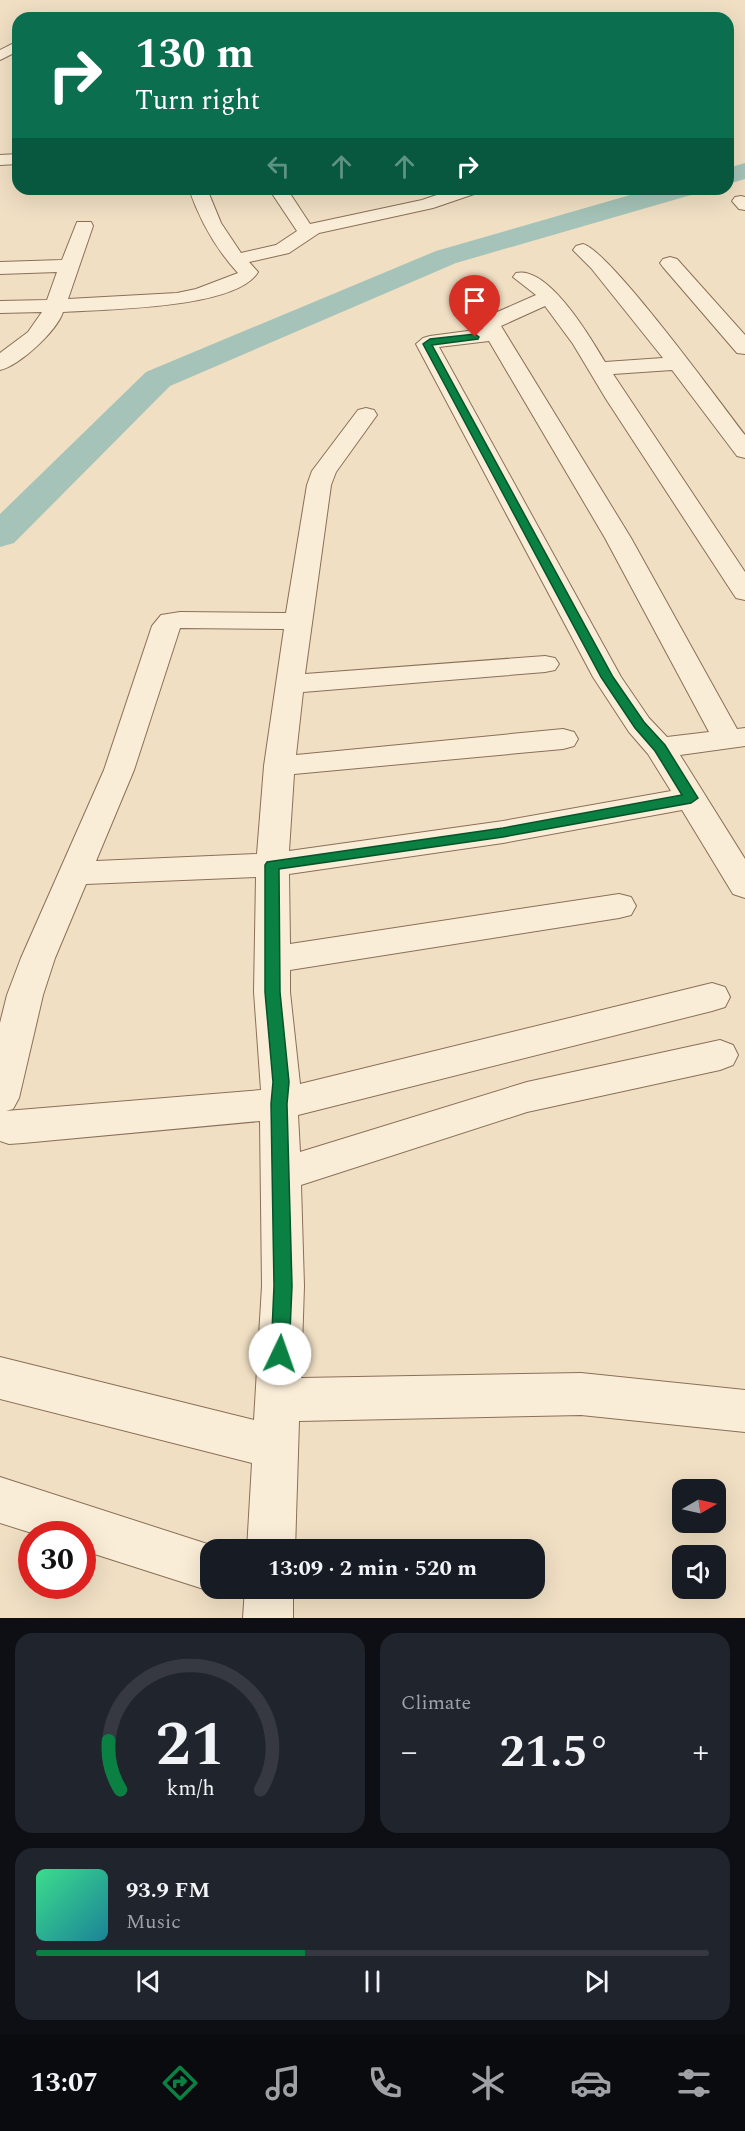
<!DOCTYPE html>
<meta charset="utf-8">
<style>
:root{--surface:#171b24;--page:#20242c;--text:#f1f3f6;--muted:#9ea1a6;--line:#363941;--accent:#0b8043}
body{margin:0;font-family:Spectral,serif;background:var(--page);color:var(--text);height:100vh;display:flex;flex-direction:column;font-size:22px;white-space:nowrap}
*{box-sizing:border-box;margin:0}
p{font-size:20px;color:var(--muted)}
.icon{flex:none;width:33px;height:33px;fill:none;stroke:currentColor;stroke-width:2;stroke-linecap:round;stroke-linejoin:round}
.map{position:relative;height:1618px;overflow:hidden}
.side{display:flex;flex-direction:column;gap:15px;padding:15px;background:#0d0f14;flex:1}
.side>*{flex:none}
.banner{position:absolute;left:12px;top:12px;width:722px;height:183px;border-radius:18px;box-shadow:0 6px 24px #0002;background:#0b6e4f;color:#fff;overflow:hidden}
.needle{width:39px;rotate:81deg}
.fabs{position:absolute;left:672px;top:1479px;display:grid;gap:12px}
.fabs a{display:grid;place-items:center;width:54px;height:54px;border-radius:12px;background:var(--surface);box-shadow:0 6px 24px #0002;font-size:30px}
.speed{position:absolute;left:18px;top:1521px;display:flex;gap:12px;font-size:30px;font-weight:700;text-align:center}
.speed>*{display:grid;place-content:center;width:78px;height:78px;border-radius:50%;background:var(--surface);box-shadow:0 6px 24px #0002;line-height:1}
.speed .limit{border:9px solid #d22;background:#fff;color:#111}
.pin{position:absolute;display:grid;place-items:center;width:51px;height:51px;color:#fff;margin:-62px -26px;border-radius:50% 50% 50% 0;rotate:-45deg;box-shadow:0 0 6px #0007}
.pin .icon{rotate:45deg}
.me{position:absolute;width:66px;margin:-33px;rotate:3deg;stroke-linejoin:round;filter:drop-shadow(0 0 4px #0008)}
.turn{display:flex;align-items:center;gap:21px;height:126px;padding:0 24px;font-size:27px}
.turn .icon{width:78px;height:78px;stroke-width:2.5}
.turn b{display:block;font-size:42px;line-height:51px}
.lanes{display:flex;align-items:center;height:57px;padding:0 24px;background:#0003;justify-content:center;gap:30px;direction:ltr}
.lanes .off{opacity:.35}
.big{font-size:45px;font-weight:700;line-height:1.1}
.side .tile{flex:1;display:flex;flex-direction:column;justify-content:center;gap:9px;min-width:0;padding:0 21px;border-radius:18px;background:var(--page)}
.side .dial{align-items:center;gap:0}
.dial svg{height:156px;overflow:visible;fill:none;stroke:var(--line);stroke-width:7;stroke-linecap:round;text-anchor:middle}
.dial text{fill:var(--text);stroke:none}
.song{display:flex;align-items:center;gap:18px}
.cover{width:72px;height:72px;border-radius:9px;background:linear-gradient(135deg,hsl(150 70% 55%),hsl(190 70% 35%))}
.played{height:6px;border-radius:3px;background:linear-gradient(90deg,var(--accent) 40%,var(--line) 40%)}
.keys{display:flex;justify-content:space-around;direction:ltr}
.heat{display:flex;justify-content:space-between;align-items:center;font-size:33px;direction:ltr}
.side .tiles{flex:1;display:grid;gap:15px;grid-template-columns:1fr 1fr}
.tile:last-child{grid-column:span 2}
.trip{position:absolute;left:200px;top:1539px;width:345px;height:60px;border-radius:18px;background:var(--surface);box-shadow:0 6px 24px #0002;font-weight:700;line-height:60px;text-align:center}
.menu{display:flex;height:96px;justify-content:space-around;align-items:center;background:#090b0e;color:var(--muted)}
.menu .icon{width:42px;height:42px}
.menu .active{color:var(--accent)}
.menu b{font-size:27px;color:var(--text)}
.map>svg:first-child{display:block}
.lines{fill:none;stroke-linecap:round;stroke-linejoin:round}
.river{fill:#a5c3b8;fill-rule:evenodd}
.minor-casing{stroke:#8b6f59;stroke-width:2}
.minor{fill:#faedd7;fill-rule:evenodd}
.route{fill:#0b8043;stroke:#07532c;stroke-width:1.5}
</style>
<div class="map">
<svg width="745" height="1618" viewBox="0 0 745 1618">
<rect width="100%" height="100%" fill="#f0dfc3"/>
<g class="lines">
<path class="river" d="M745,163V179L728,184V168Z
M651,189H695L691,195L456,263L170,386L14,543L0,547V514L146,372L436,251Z"/>
<g class="minor-casing">
<path id="minor" d="M18,41V51L0,60V50Z
M18,154V164L0,165V155Z
M189,189H207L221,223L241,253L276,245L297,231L269,189H287L310,224L422,200L454,189H480L477,193L433,208L319,233L289,253L249,262L258,272C236,309 105,309 63,312C57,331 19,366 0,370V353L28,332L42,312L0,313V301L47,300L57,272L0,274V262L62,260L77,222H91L93,226L68,299L177,293L196,289L238,273C216,249 200,221 189,189Z
M741,196L745,197V210L739,209L732,201L735,197Z
M583,244C610,251 721,404 745,435V458L737,456L672,370L613,374L745,572V600L736,598L732,592L606,399L573,344L545,306L501,326L631,538L737,729L745,728V746L680,755L745,859V898L733,894L682,810L503,843L289,874L290,944L619,894L631,897L636,906L631,915L619,918L290,970V992L300,1084L712,983L725,987L730,997L725,1007L712,1011L298,1115L300,1152L527,1082L720,1040L733,1045L738,1055L733,1065L720,1070L527,1112L301,1185L304,1286L301,1378L581,1373L745,1390V1432L581,1415L299,1421L295,1550H247L252,1463L0,1399V1357L254,1420L262,1286L260,1121L23,1143L9,1144L0,1141V1023L7,995L21,958L104,770L152,626L161,615L180,612L286,613L307,485L312,471L358,410L366,408L374,410L377,415L336,472L331,485L305,674L545,656L555,658L559,664L555,670L545,672L303,692L296,755L563,729L574,732L578,739L574,746L563,749L294,774L289,851L503,821L671,791L648,754L629,732L593,677L416,344L423,338L430,336L483,329L481,326L488,316L536,295L513,277L516,273C548,265 591,338 605,362L663,358L591,268L573,250L576,246ZM489,341L605,538L709,732L667,737L649,718L621,677L439,347ZM180,628L284,629L264,766L257,854L96,861L134,770ZM256,877L254,992L261,1090L6,1111L13,1109L19,1098L43,995L55,958L86,884Z
M670,257L677,259L745,335V354L737,353L663,267L660,263L663,259Z
M0,1477L226,1550H210V1588H216L210,1591L82,1550V1534H35L0,1523Z
M245,1588H293V1618H243Z"/>
</g>
<use href="#minor" class="minor"/>
</g>
<path class="route" d="M475,334L479,337L478,339L432,345L613,677L644,722L665,745L698,798L691,803L503,837L279,869L280,992L289,1082L287,1104L292,1286L289,1354L287,1360L280,1363L273,1360L271,1354L274,1286L271,1104L273,1082L265,992V865L267,862L503,828L682,795L655,751L635,728L601,677L423,344L430,339Z"/>
</svg>
<div class="fabs">
<a><svg class="needle" viewBox="-14 -14 28 28"><path d="M0-13l5 13h-10z" fill="#e53935"/><path d="M0 13l5-13h-10z" fill="#9ea1a6"/></svg></a>
<a><svg class="icon" aria-label="sound" viewBox="0 0 24 24"><path d="M4 9h4l5-4v14l-5-4H4zM17 9q2 3 0 6"/></svg></a>
</div>
<div class="speed"><div class="limit">30</div></div>
<div class="pin" style="left:475px;top:337px;background:#d93025"><svg class="icon" aria-label="arrive" viewBox="0 0 24 24"><path d="M6 21V4h12l-3 4 3 4H6"/></svg></div>
<svg class="me" style="left:280px;top:1354px" viewBox="-20 -20 40 40"><circle r="19" fill="#fff"/><path d="M0-13L10 11 0 6-10 11z" fill="#0b8043"/></svg>
<div class="trip">13:09 · 2 min · 520 m</div>
<div class="banner">
<div class="turn"><svg class="icon" aria-label="right" viewBox="0 0 24 24"><path d="M7 20v-9h11M14 6l5 5-5 5"/></svg><div><b>130 m</b>Turn right</div></div>
<div class="lanes"><svg class="icon off" aria-label="left" viewBox="0 0 24 24"><path d="M17 20v-9H6M10 6l-5 5 5 5"/></svg><svg class="icon off" aria-label="ahead" viewBox="0 0 24 24"><path d="M12 20V5M6 11l6-6 6 6"/></svg><svg class="icon off" aria-label="ahead" viewBox="0 0 24 24"><path d="M12 20V5M6 11l6-6 6 6"/></svg><svg class="icon" aria-label="right" viewBox="0 0 24 24"><path d="M7 20v-9h11M14 6l5 5-5 5"/></svg></div>
</div>
</div>
<section class="side">
<div class="tiles">
<div class="tile dial"><svg viewBox="0 0 100 80">
<path d="M14 69A42 42 0 1 1 86 69"/>
<path d="M14 69A42 42 0 0 1 8 44" stroke="#0b8043"/>
<text x="50" y="56" font-size="32" font-weight="700">21</text>
<text x="50" y="72" font-size="11">km/h</text>
</svg></div>
<div class="tile"><p>Climate</p>
<div class="heat"><a>−</a><b class="big">21.5°</b><a>+</a></div>
</div>
<div class="tile">
<div class="song"><i class="cover"></i><div><b>93.9 FM</b><p>Music</p></div></div>
<div class="played"></div>
<div class="keys"><svg class="icon" aria-label="previous" viewBox="0 0 24 24"><path d="M18 5L8 12l10 7zM5 5v14"/></svg><svg class="icon" aria-label="pause" viewBox="0 0 24 24"><path d="M8 5v14M16 5v14"/></svg><svg class="icon" aria-label="next" viewBox="0 0 24 24"><path d="M6 5l10 7-10 7zM19 5v14"/></svg></div>
</div>
</div>
</section>
<nav class="menu">
<b>13:07</b>
<svg class="icon active" aria-label="directions" viewBox="0 0 24 24"><path d="M12 3l9 9-9 9-9-9zM9 14v-3h6M13 9l2 2-2 2"/></svg>
<svg class="icon" aria-label="music" viewBox="0 0 24 24"><path d="M9 18V5l10-2v13"/><circle cx="6" cy="18" r="3"/><circle cx="16" cy="16" r="3"/></svg>
<svg class="icon" aria-label="phone" viewBox="0 0 24 24"><path d="M5 4h4l2 5-3 2q2 4 5 5l2-3 5 2v4C11 20 4 13 5 4z"/></svg>
<svg class="icon" aria-label="climate" viewBox="0 0 24 24"><path d="M12 3v18M4 7l16 10M4 17L20 7"/></svg>
<svg class="icon" aria-label="car" viewBox="0 0 24 24"><path d="M5 17H2v-5l4-1 3-4h7l3 4 3 1v5h-3M9 17h6M6 11h13"/><circle cx="7" cy="17" r="2"/><circle cx="17" cy="17" r="2"/></svg>
<svg class="icon" aria-label="filters" viewBox="0 0 24 24"><path d="M4 7h16M4 17h16"/><circle cx="9" cy="7" r="2"/><circle cx="15" cy="17" r="2"/></svg>
</nav>
